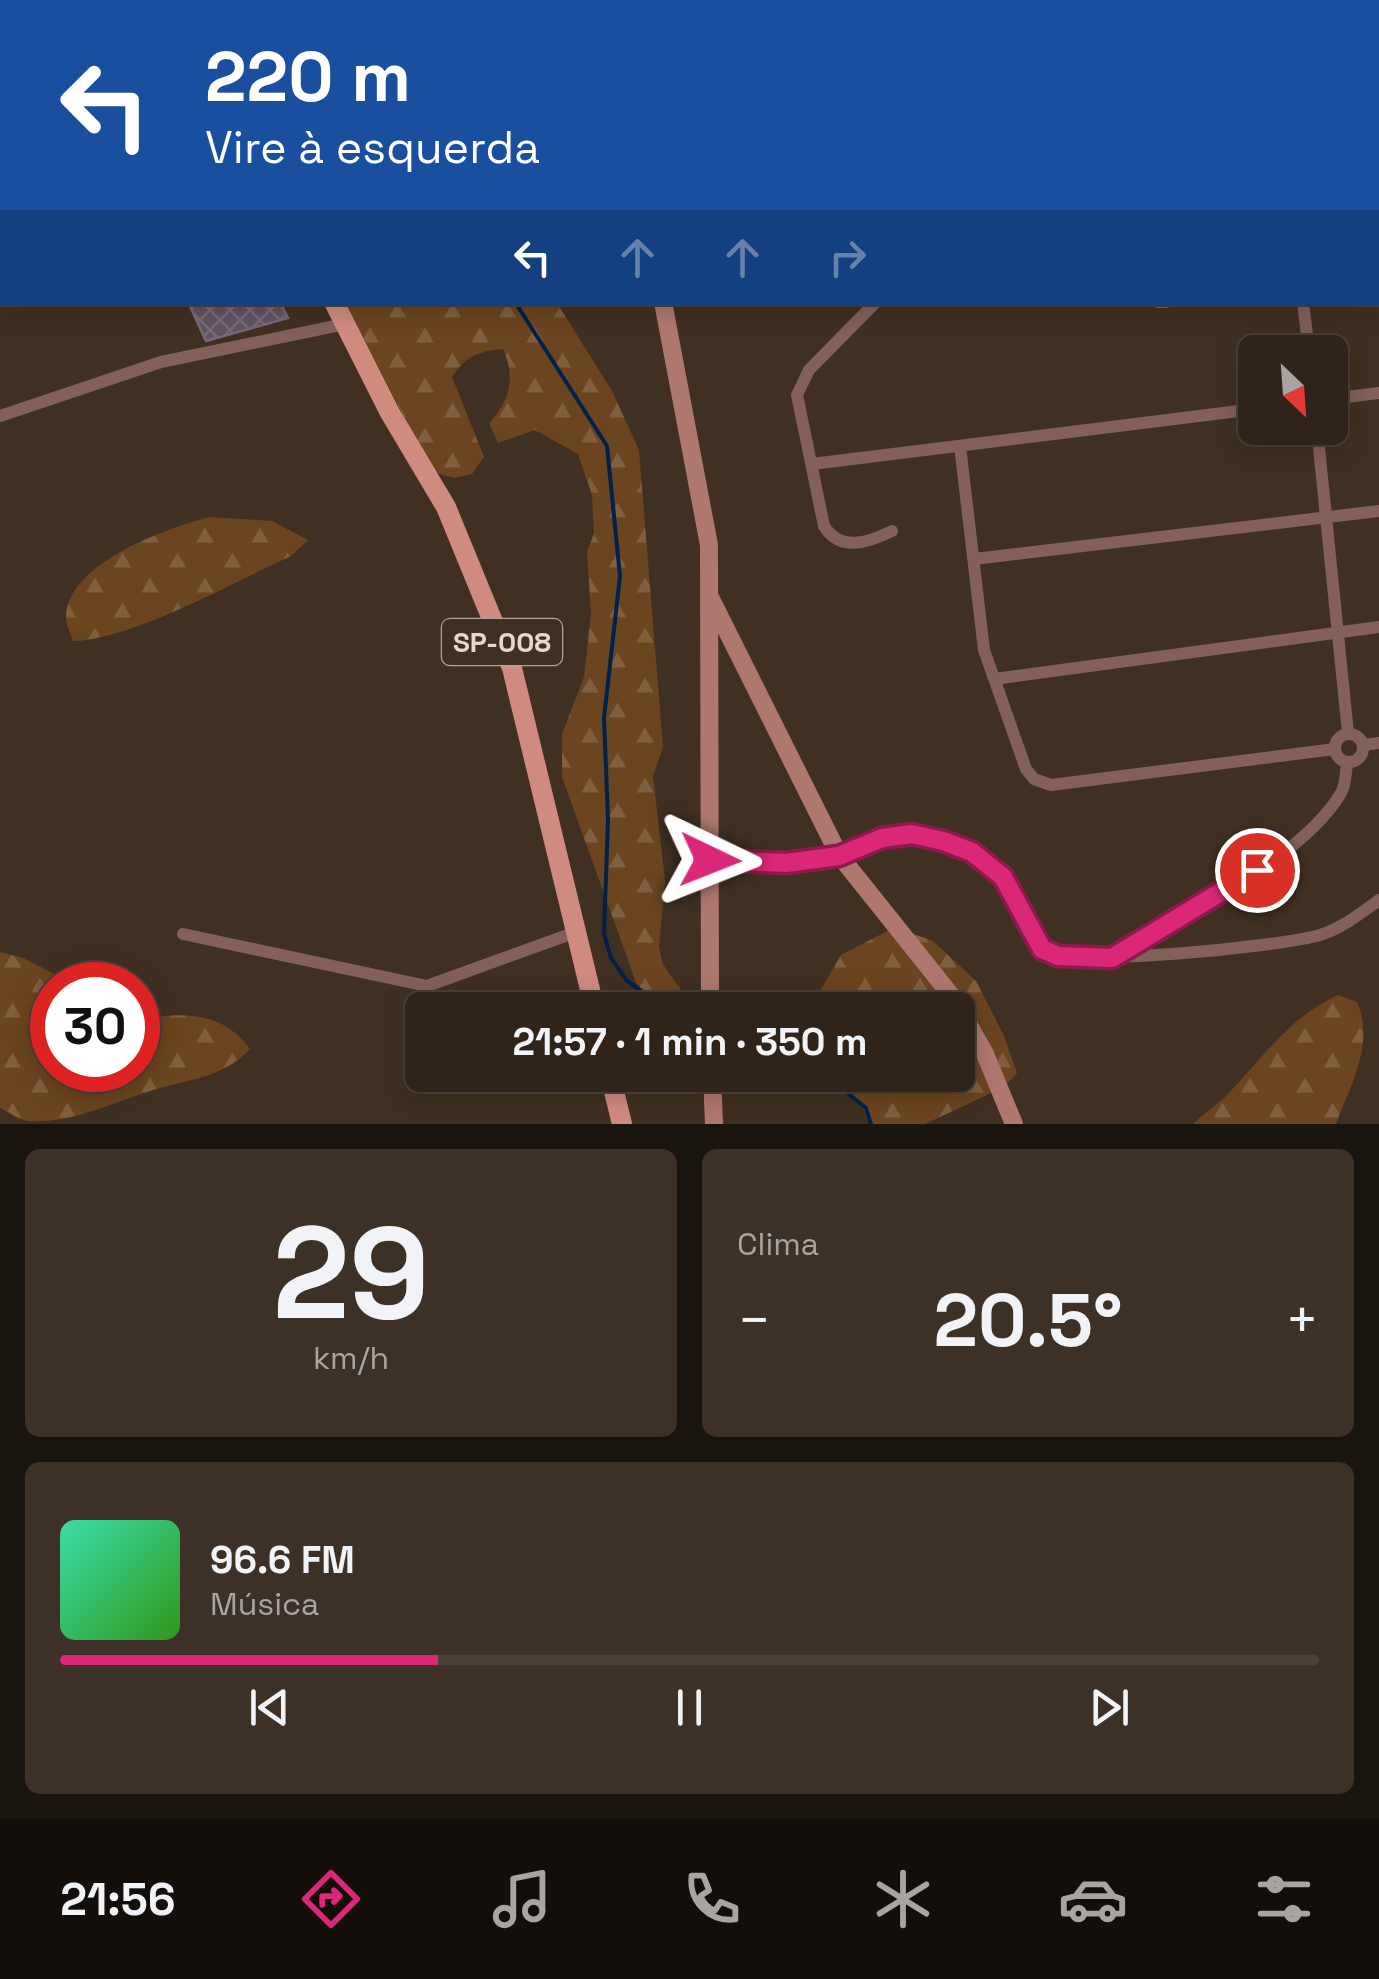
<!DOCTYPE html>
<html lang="pt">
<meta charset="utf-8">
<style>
:root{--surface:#30241a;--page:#3c3027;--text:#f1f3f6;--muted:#a8a4a2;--line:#4b4139;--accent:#db2777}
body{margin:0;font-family:"Space Grotesk",sans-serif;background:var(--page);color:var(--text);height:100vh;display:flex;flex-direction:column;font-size:38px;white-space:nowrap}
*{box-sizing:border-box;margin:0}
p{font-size:32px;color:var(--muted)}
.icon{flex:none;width:55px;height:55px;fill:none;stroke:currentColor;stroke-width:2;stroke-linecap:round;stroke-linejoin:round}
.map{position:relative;height:1124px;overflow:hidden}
.details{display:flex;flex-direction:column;gap:25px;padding:25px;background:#1a140e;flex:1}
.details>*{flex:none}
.banner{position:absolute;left:0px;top:0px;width:1380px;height:305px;box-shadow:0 5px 25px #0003,0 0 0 2px var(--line);background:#1a4fa0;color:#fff;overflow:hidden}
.needle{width:65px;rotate:155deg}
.buttons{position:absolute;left:1238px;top:335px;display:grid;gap:20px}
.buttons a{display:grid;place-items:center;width:110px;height:110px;border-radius:15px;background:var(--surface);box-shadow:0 5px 25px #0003,0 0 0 2px var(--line);font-size:50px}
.speed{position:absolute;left:30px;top:962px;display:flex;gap:20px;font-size:50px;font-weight:700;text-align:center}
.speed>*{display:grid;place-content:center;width:130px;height:130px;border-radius:50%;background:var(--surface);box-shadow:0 5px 25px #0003,0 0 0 2px var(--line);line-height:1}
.speed .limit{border:15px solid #d22;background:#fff;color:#111}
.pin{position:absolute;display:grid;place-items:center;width:85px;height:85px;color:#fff;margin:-42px;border:5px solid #fff;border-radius:50%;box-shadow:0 2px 10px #0007}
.me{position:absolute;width:110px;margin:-55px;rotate:92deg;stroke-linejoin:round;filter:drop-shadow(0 0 8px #0008)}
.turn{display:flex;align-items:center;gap:35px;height:210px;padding:0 40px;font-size:45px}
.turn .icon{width:130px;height:130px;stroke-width:2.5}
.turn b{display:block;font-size:70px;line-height:85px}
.lanes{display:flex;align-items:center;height:95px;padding:0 40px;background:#0003;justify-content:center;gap:50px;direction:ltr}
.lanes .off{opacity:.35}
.big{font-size:75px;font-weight:600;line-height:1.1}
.details .card{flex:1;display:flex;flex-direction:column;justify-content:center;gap:15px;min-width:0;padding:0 35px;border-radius:15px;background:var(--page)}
.details .dial{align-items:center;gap:0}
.dial b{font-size:130px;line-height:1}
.song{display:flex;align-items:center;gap:30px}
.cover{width:120px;height:120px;border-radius:15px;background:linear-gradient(135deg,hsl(160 70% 55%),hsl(110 70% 35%))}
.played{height:10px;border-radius:5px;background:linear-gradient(90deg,var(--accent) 30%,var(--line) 30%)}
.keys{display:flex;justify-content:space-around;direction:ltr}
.heat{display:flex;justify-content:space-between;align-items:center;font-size:55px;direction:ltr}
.details .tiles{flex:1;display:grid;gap:25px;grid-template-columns:1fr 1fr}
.card:last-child{grid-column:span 2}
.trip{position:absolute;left:405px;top:992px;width:570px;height:100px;border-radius:15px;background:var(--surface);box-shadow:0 5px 25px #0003,0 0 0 2px var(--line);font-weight:600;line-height:100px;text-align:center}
.dock{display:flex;height:160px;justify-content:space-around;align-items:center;background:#130e0a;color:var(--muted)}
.dock .icon{width:70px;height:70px}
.dock .current{color:var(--accent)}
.dock b{font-size:45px;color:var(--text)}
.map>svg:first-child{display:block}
.forest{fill:url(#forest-firs)}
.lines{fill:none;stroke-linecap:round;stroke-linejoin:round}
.stream{stroke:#002249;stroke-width:4}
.building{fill:url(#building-cross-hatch);stroke:#78687a;stroke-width:2.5}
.street{stroke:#83605a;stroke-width:12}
.secondary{stroke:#af786f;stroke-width:18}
.primary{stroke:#d08b7f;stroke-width:20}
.route-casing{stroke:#8e194d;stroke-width:25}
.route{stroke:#db2777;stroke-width:18}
.labels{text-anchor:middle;stroke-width:10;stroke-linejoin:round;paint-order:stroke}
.shield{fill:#403022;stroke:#b2a69c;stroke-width:2.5}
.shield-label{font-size:28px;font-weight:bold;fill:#e3d9d1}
</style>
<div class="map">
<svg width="1379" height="1124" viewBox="0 0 1379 1124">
<defs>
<pattern id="forest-firs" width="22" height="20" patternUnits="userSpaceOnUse" patternTransform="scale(2.5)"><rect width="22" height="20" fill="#6b451f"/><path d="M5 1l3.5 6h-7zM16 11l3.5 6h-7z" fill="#805f3e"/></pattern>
<pattern id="building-cross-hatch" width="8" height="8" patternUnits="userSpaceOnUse" patternTransform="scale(2.5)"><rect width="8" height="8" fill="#625363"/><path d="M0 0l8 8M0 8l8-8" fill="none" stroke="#786b78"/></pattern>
</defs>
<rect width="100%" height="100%" fill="#403022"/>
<path class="forest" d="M346,303H557L612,391L639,450L663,747L653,776L665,881L659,947L663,965L696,1010H652L637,985L562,777V734L584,677L591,614L587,552L594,533L592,495L578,454L535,430L498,443L489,423C510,400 516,378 503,349C478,351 466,356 452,377L484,457L472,474L454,478L432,472Z
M210,517L272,521L308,540L291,556C233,582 134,639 73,641C71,634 66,625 66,618C67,562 168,528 210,517Z
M895,927L933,941L976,981L1004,1036L1017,1073L1004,1087L925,1124H870L863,1108L822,1075H958V1010H809L841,955Z
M0,952L23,958L76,985H52V1070H138V1020C180,1012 222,1010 250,1049C222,1079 187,1079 150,1091C111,1103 71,1124 28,1121C19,1120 9,1112 0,1108Z
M1338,995L1357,1002C1375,1043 1351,1084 1336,1124H1193C1204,1113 1217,1105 1228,1094C1263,1057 1291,1016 1338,995Z"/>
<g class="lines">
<path class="stream" d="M313,0L314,2
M515,302L607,446L620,576L604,718L608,819L604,934L611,958L627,981L665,1007L683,1010
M825,1075L866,1108L871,1124"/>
</g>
<path class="building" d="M188,302H280L288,318L206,341Z"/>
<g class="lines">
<path class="street" d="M517,0L518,2
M1104,0L1106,2
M763,2L765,0
M995,2L998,0
M1378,276H1379
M876,302L809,370L797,395L824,526C840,552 868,543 892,531
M1157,302H1166
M1303,302L1309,352
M1330,399L1379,393
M0,416L161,362L345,324
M1317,428L1348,733
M960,446L984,650L1026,769L1034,779L1051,785L1335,749
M812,464L1255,409
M974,559L1379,511
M994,679L1379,627
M1335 748a14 14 0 1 1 28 0a14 14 0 1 1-28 0Z
M1364,745L1379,743
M709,860C747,861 787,867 824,859C870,850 889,826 941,840C978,851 1003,873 1019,907C1025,920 1030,937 1041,947C1063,970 1283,946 1320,935C1341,929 1361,913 1379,900
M183,934L427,986L576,932
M1115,956C1180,918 1303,858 1341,793C1346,784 1346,772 1347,762"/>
<path class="secondary" d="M604,0V2
M663,302L709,545L710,1010
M711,599L839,855L954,999L985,1054L1014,1124
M712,1075L714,1124"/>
<path class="primary" d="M181,0L182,2
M334,302L390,413L446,507L512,668L595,1010
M610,1075L622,1124"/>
</g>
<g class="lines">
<g class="route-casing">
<path id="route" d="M710,860L786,863L839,856L882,838L912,834L943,841L972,852L1003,877L1042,949L1058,956L1112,958L1257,870"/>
</g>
<use href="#route" class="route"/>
</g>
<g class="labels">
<rect class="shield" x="442" y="619" width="120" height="46" rx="8"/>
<g class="shield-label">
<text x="502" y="652">SP-008</text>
</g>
</g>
</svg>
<div class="buttons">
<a><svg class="needle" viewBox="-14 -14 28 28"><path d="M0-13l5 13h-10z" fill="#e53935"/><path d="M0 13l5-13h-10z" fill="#a8a4a2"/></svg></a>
</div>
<div class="speed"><div class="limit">30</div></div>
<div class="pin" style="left:1257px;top:870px;background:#d93025"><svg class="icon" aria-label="arrive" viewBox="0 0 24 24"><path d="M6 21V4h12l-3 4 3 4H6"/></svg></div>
<svg class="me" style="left:710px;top:860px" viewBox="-20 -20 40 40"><path d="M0-17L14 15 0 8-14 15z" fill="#db2777" stroke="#fff" stroke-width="4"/></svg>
<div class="trip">21:57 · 1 min · 350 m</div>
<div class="banner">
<div class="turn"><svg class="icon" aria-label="left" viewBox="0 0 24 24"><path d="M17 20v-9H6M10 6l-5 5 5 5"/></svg><div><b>220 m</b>Vire à esquerda</div></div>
<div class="lanes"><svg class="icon" aria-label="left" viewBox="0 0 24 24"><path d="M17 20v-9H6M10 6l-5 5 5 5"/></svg><svg class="icon off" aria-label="ahead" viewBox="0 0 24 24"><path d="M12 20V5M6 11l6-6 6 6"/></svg><svg class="icon off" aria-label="ahead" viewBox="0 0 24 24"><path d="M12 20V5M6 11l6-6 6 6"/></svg><svg class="icon off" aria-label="right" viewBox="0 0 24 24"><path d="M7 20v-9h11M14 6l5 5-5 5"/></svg></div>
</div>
</div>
<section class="details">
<div class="tiles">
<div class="card dial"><b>29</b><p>km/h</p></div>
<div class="card"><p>Clima</p>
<div class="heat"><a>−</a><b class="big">20.5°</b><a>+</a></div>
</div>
<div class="card">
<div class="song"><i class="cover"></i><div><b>96.6 FM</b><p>Música</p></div></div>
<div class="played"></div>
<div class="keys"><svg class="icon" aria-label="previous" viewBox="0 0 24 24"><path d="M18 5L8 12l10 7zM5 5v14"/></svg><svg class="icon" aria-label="pause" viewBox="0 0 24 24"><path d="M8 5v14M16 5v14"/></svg><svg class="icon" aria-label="next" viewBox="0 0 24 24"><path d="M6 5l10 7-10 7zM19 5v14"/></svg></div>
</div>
</div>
</section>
<nav class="dock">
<b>21:56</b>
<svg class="icon current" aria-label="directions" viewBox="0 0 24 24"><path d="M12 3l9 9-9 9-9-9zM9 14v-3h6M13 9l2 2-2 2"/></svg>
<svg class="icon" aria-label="music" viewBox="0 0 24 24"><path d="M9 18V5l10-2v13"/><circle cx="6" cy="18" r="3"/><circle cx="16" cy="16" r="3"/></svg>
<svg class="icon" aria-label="phone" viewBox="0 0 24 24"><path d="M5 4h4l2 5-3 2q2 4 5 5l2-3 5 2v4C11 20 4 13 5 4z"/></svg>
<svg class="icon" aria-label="climate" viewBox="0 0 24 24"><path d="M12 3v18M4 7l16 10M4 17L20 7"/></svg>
<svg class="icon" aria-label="car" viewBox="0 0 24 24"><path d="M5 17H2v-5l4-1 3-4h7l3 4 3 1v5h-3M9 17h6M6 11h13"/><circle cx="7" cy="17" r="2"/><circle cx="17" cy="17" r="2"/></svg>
<svg class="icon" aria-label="filters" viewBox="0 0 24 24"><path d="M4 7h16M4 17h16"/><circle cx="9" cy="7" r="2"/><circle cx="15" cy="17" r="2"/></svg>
</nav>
